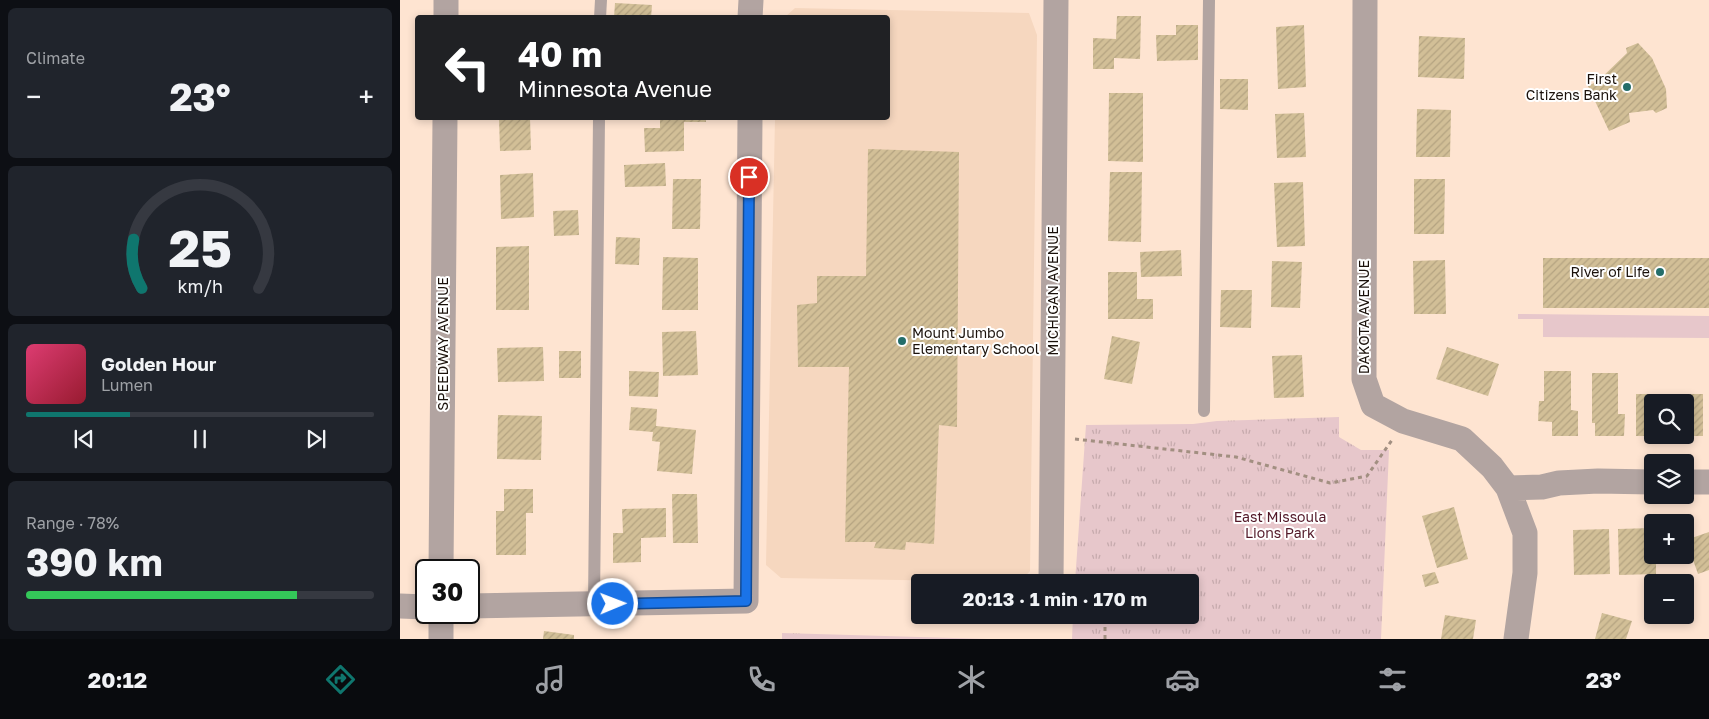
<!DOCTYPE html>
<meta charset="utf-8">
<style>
:root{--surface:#171b24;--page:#20242c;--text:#f1f3f6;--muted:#9ea1a6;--line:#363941;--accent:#0f766e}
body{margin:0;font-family:"Golos Text",sans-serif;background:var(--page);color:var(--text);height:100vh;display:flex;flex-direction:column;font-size:19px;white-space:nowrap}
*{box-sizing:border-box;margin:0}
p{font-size:16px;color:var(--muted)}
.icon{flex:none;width:28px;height:28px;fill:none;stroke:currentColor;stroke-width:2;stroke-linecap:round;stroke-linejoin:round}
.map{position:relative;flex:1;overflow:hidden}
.drawer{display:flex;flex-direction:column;gap:8px;padding:8px;background:#0d0f14;width:400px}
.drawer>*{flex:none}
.top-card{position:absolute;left:15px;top:15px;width:475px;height:105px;border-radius:5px;box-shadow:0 2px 8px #0003;background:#202124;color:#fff;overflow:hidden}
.controls{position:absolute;left:1244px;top:394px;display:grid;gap:10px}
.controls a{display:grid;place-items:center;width:50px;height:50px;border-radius:5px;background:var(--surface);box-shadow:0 2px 8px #0003;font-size:25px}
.speed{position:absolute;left:15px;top:559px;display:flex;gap:10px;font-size:25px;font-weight:700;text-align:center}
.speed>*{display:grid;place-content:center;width:65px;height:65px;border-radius:50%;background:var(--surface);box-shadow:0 2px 8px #0003;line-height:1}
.speed .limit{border:2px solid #111;border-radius:8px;background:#fff;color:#111}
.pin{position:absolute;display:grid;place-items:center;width:42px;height:42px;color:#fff;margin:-21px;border:2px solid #fff;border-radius:50%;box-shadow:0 1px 5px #0007}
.me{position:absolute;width:55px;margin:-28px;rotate:89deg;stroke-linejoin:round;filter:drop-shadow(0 0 4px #0008)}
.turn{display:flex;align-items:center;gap:18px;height:105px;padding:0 20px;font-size:22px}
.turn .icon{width:65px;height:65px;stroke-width:2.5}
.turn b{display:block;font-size:35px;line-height:42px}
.big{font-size:38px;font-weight:700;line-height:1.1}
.drawer .tile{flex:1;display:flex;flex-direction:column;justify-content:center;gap:8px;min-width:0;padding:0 18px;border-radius:8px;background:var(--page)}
.drawer .dial{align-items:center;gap:0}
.dial svg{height:130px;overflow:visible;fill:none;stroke:var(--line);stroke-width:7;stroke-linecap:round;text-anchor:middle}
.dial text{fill:var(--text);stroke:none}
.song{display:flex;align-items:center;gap:15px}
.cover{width:60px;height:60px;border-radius:8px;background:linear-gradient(135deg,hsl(340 70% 55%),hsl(350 70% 35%))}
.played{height:5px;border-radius:2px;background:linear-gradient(90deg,var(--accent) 30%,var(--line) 30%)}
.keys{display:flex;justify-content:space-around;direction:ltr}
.heat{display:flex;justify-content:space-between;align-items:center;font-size:28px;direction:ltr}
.charge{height:8px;border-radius:4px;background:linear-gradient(90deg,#34c759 78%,var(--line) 0)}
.trip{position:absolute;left:511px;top:574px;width:288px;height:50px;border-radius:5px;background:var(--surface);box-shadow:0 2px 8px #0003;font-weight:700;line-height:50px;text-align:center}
.dock{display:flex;height:80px;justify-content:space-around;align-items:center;background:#090b0e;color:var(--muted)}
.dock .icon{width:35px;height:35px}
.dock .selected{color:var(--accent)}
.dock b{font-size:22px;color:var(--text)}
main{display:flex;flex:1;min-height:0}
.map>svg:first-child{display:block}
.built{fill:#f6d7bf}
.grass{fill:#e7c7cb}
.park{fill:url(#park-tufts)}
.building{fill:url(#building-hatch)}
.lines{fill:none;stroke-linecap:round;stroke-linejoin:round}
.path{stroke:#a28f81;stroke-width:3;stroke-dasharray:4 4;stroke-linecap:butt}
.service{stroke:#b2a4a1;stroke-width:12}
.minor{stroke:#b2a4a1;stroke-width:25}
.route-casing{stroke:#114b97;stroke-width:12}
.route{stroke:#1a73e8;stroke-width:9}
.poi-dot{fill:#236d6a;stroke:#fff;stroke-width:2}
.labels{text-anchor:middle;stroke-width:4;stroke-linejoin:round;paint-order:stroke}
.poi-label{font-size:14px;fill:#1a110b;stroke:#fff;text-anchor:end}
.street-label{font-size:14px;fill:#1a110b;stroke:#fff}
.park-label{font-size:14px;fill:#521828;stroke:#fff}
</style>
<main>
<section class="drawer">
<div class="tile"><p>Climate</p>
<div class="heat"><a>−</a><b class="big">23°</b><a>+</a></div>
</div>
<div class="tile dial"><svg viewBox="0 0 100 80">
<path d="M14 69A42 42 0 1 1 86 69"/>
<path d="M14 69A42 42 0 0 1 9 39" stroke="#0f766e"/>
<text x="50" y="56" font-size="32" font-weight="700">25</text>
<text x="50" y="72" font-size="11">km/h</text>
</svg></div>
<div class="tile">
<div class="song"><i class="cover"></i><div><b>Golden Hour</b><p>Lumen</p></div></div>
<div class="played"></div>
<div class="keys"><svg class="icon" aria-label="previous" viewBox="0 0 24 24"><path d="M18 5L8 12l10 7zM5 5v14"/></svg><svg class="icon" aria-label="pause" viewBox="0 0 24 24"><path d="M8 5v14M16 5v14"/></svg><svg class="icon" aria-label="next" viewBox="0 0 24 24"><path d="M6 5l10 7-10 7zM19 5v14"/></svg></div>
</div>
<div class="tile"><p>Range · 78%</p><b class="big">390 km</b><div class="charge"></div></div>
</section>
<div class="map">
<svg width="1309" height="639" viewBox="0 0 1309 639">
<defs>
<pattern id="park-tufts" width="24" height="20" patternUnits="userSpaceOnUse" patternTransform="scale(1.25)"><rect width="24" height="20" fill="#e7c7cb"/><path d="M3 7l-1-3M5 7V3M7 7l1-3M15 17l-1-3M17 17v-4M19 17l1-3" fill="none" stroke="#c6aaad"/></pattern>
<pattern id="building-hatch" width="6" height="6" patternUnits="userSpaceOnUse" patternTransform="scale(1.25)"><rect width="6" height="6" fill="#d2bf97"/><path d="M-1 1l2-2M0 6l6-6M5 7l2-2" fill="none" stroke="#b4a381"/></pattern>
</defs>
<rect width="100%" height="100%" fill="#fee4d1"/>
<path class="built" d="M395,8L629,13L637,35L630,571L620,582L381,578L366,565L375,118H488V18L385,17Z"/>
<path class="grass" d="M1118,314L1309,316V338L1143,337V319H1118Z"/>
<path class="park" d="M939,417V437L961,450H989L981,639H672L673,615H790V582H675L686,425L793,424L817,421Z
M382,633L588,639H382Z"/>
<path class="building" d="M215,3L252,5L251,18H214Z
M717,16H741L740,59L714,58V69H693V38L716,39Z
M776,25H798V60L757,61L756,35H776Z
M904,25L906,87L878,89L876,27Z
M1019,36L1065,38L1064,79L1018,77Z
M1238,43L1252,58L1266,89L1267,108L1256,113L1253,110L1229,113L1230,122L1209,131L1188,86L1198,81L1227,53L1226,48Z
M820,79H848V110L820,109Z
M709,93H743V162L708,161Z
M1017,109L1051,110L1050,157H1016Z
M904,113L906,157L877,158L875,114Z
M99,118H130L131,150L100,151Z
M260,118H306V122H284V151L245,152L244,128H260Z
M468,149L559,152L557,427L539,425L534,544L506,542L505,550L474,548L476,542H445L449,367H398L397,305L417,303V276H466Z
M265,163L266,186L225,187L224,165Z
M710,172H742L741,242L708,241Z
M133,173L134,217L101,219L100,175Z
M273,179H301L300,229H272Z
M1014,179H1045L1044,234H1014Z
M903,182L905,246L877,247L874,183Z
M178,210L179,235L154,236L153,211Z
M216,237L240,238L239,265L215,264Z
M129,246V310H96V247Z
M781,250L782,276L741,277L740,252Z
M263,257L298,258V310H262Z
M1143,258H1309V308H1143Z
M1045,260L1046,314H1014L1013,261Z
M872,261L902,262L900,308L871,307Z
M708,272H737V299H753V319H708Z
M821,290H852L851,328L820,327Z
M296,331L298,375L263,376L262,332Z
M712,336L740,342L732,384L704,379Z
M143,347L144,381L98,382L97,348Z
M1047,347L1099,364L1088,396L1036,379Z
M159,351H181V378H159Z
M902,355L904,397L874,398L872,356Z
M229,371L259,372L258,397L229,396Z
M1144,371H1171V410L1178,411V436H1152V422L1138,421L1139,401H1144Z
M1192,373H1218V414H1225L1224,436H1195V423H1192Z
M1236,394H1303V436H1285V402H1252V436H1236Z
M231,407L257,409L256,426L296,430L292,474L257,471L260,442L252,441L253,432L229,430Z
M98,415L142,416L141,460L97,459Z
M104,489H133V513H126V555H96V511H104Z
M272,494H297L298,543H273Z
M1054,507L1068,559L1037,568L1022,516Z
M266,508V537L241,538V562L213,563V533H223L222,509Z
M1252,528V555H1256V574L1219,575L1218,529Z
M1209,529L1210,574L1174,575L1173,530Z
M1309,532V570L1298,574L1286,540Z
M1035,572L1039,583L1025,587L1022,575Z
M1202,613L1232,621L1226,639H1195Z
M1045,615L1076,620L1073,639H1041Z
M144,631L174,635V639H143Z"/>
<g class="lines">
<path class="path" d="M675,439L836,457L930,483L967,476L992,440
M705,639V615"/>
<path class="service" d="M200,18L201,0
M804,411L809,0
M194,604L199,118"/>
<path class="minor" d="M965,0L964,379L973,405L1003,421L1062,439L1092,467L1108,488L1125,533V573L1116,639
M46,18V0
M350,18L351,0
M1285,482H1309
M1108,488L1142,487L1159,483L1198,481L1252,482
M41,570L45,118
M651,582L656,0
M0,606L26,607
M69,606L346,601L350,118
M41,612V639"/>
</g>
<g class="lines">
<g class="route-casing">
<path id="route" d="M213,604L346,601L349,177"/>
</g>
<use href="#route" class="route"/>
</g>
<g class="poi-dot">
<circle cx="1227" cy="87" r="5"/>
<circle cx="1260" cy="272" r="5"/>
<circle cx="502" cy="341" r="5"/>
</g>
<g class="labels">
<g class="poi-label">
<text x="1217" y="84">First<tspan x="1217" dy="16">Citizens Bank</tspan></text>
<text x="1250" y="277">River of Life</text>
<text x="512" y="338" text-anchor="start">Mount Jumbo<tspan x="512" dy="16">Elementary School</tspan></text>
</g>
<g class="street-label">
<text transform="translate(653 291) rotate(-90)" y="5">MICHIGAN AVENUE</text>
<text transform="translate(964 317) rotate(-90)" y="5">DAKOTA AVENUE</text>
<text transform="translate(43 344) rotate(-90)" y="5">SPEEDWAY AVENUE</text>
</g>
<g class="park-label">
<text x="880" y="522">East Missoula<tspan x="880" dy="16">Lions Park</tspan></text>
</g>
</g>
</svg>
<div class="controls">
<a><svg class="icon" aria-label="search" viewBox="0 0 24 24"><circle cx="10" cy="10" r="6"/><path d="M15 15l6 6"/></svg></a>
<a><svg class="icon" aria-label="layers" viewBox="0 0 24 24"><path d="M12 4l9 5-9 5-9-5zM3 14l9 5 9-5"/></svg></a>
<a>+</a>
<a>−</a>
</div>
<div class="speed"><div class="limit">30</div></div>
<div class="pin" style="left:349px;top:177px;background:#d93025"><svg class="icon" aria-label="arrive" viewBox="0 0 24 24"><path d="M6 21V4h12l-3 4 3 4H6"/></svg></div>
<svg class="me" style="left:213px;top:604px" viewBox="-20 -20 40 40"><circle r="17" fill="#1a73e8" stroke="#fff" stroke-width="3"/><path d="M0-11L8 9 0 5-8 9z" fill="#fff"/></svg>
<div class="trip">20:13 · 1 min · 170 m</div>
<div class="top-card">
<div class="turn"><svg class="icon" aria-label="left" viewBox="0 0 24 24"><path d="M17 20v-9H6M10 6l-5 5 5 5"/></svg><div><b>40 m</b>Minnesota Avenue</div></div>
</div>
</div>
</main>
<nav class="dock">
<b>20:12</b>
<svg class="icon selected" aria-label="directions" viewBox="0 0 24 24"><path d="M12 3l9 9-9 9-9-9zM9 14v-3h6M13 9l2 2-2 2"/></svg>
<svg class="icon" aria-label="music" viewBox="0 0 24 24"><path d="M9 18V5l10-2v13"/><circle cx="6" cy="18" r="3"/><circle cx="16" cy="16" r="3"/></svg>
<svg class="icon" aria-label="phone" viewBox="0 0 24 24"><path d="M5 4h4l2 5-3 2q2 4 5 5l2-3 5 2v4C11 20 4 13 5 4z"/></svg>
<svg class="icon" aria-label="climate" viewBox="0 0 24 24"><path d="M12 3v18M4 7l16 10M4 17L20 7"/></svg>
<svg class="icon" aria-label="car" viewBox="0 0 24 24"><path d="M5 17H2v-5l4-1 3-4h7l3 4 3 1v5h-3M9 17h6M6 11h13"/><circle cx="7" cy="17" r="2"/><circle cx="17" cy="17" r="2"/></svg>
<svg class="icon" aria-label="filters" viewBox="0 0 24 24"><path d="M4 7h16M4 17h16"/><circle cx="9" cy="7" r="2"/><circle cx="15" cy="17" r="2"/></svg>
<b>23°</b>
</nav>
